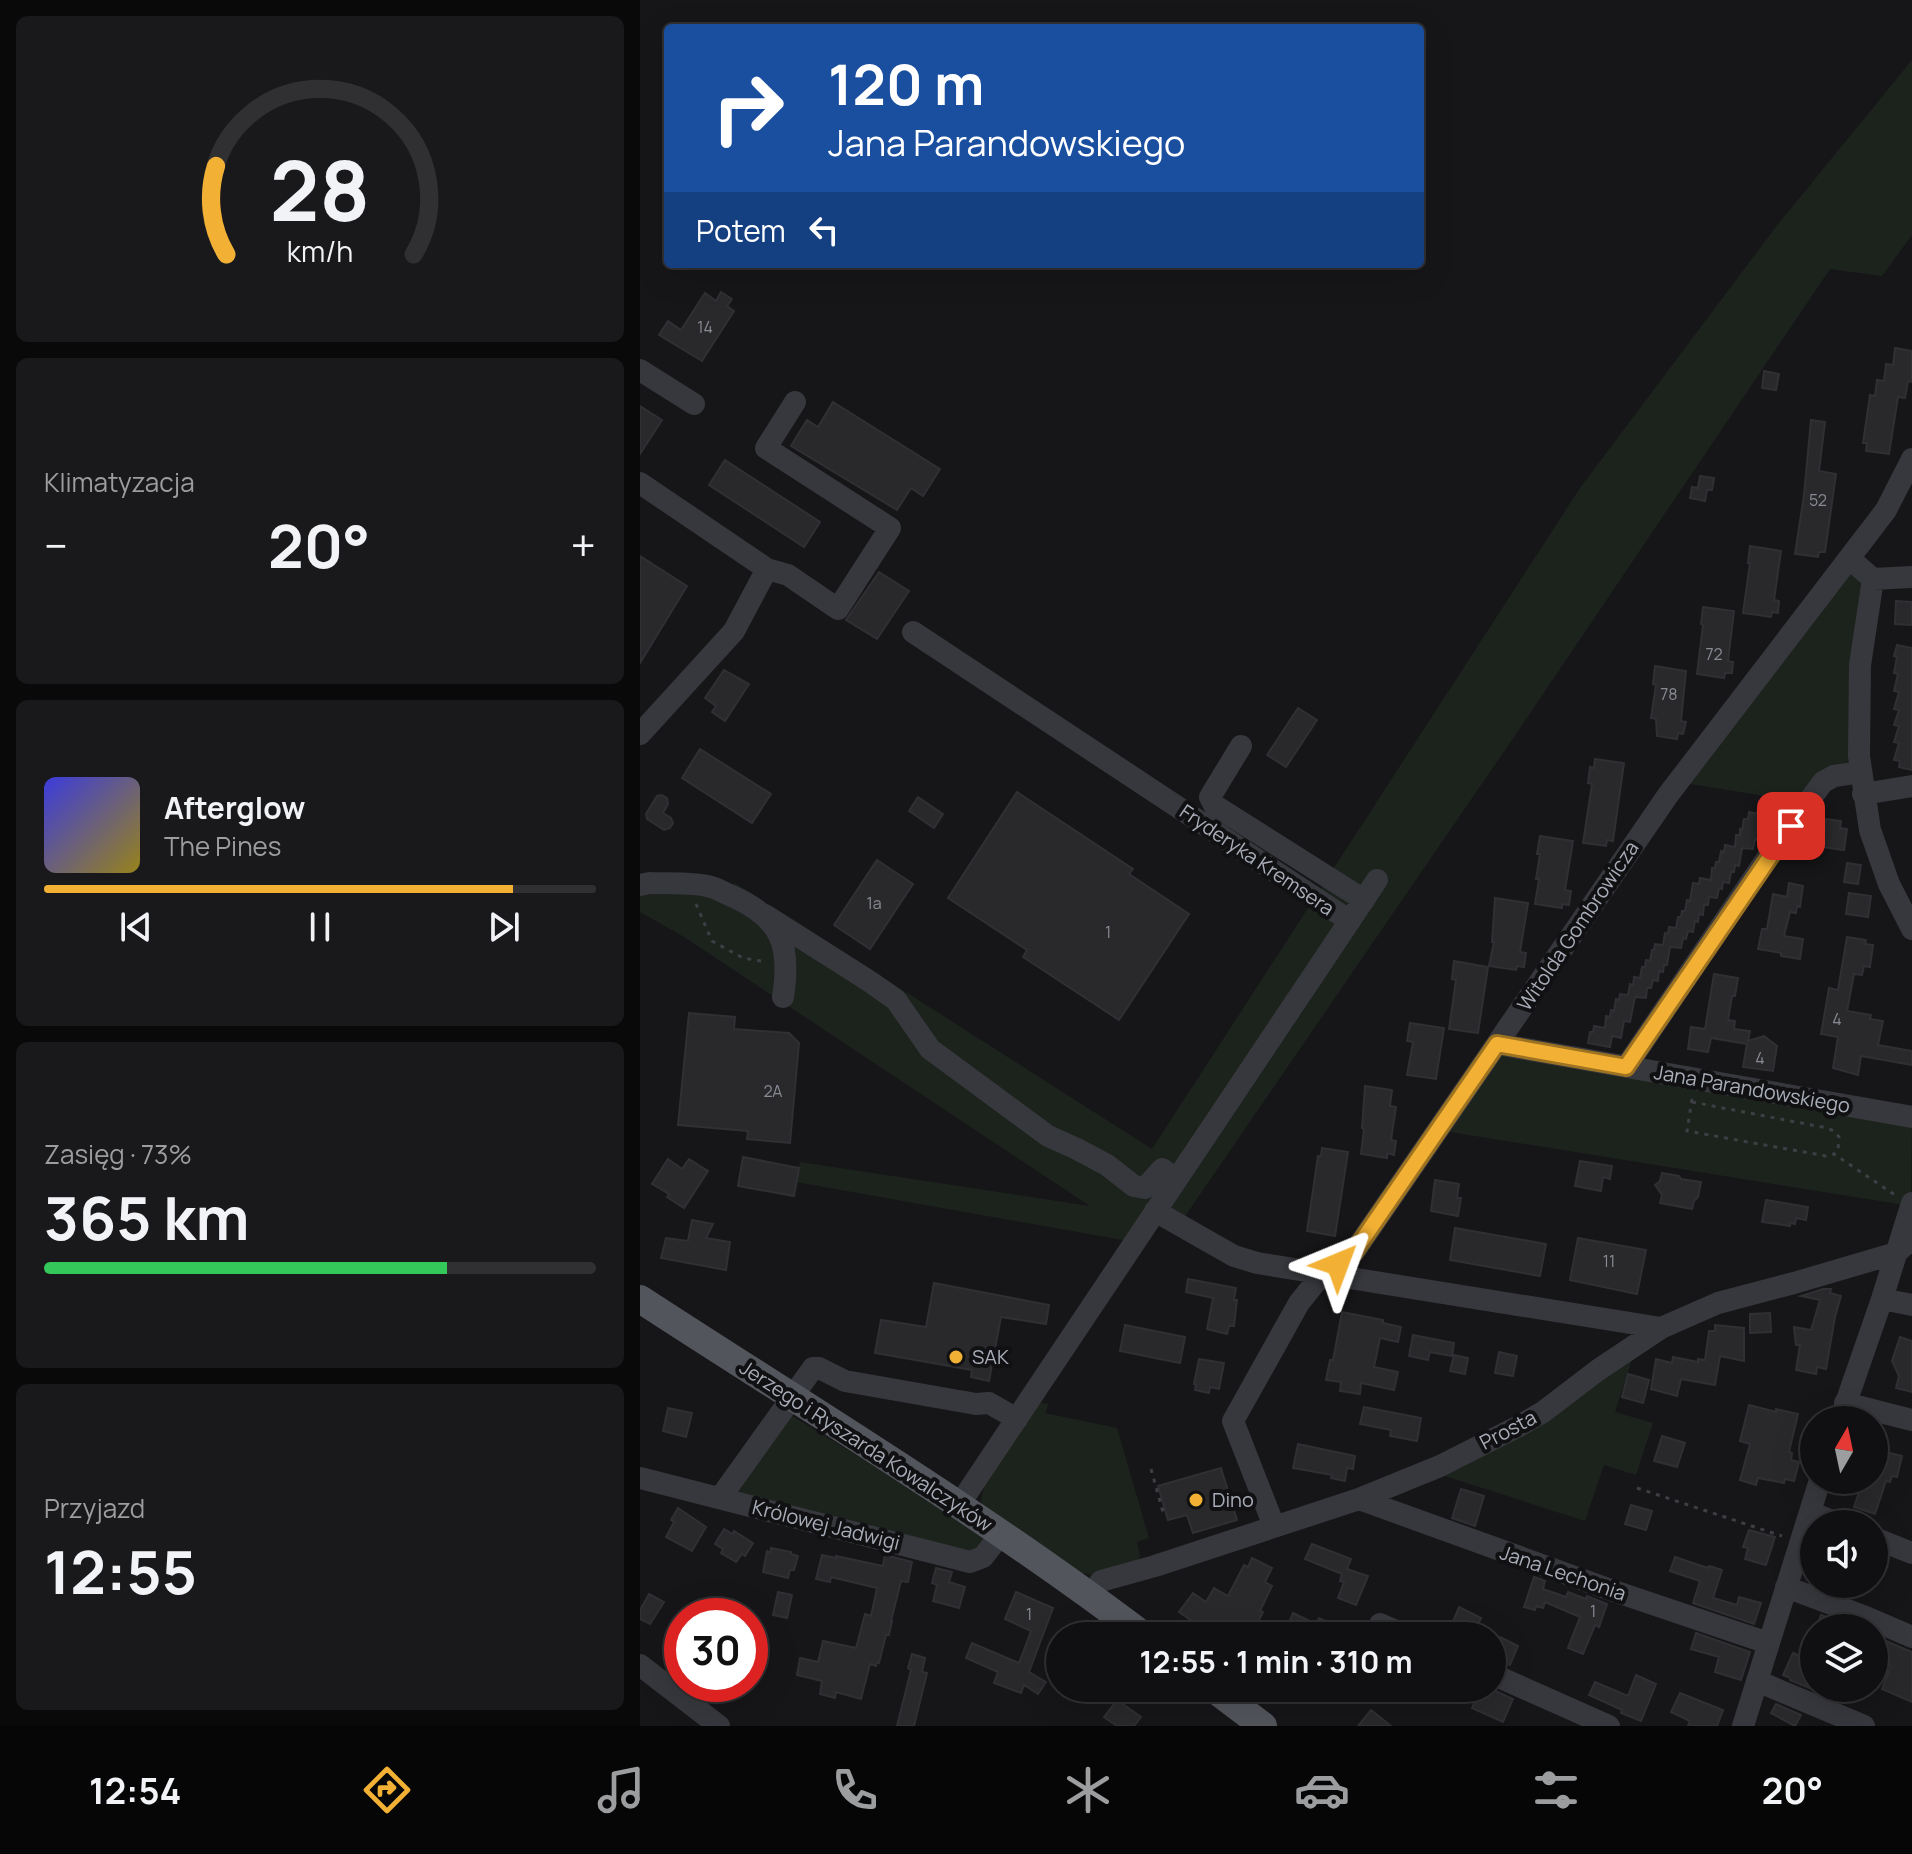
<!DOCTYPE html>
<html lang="pl">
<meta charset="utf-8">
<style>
:root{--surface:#101012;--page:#19191b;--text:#f1f3f6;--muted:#9c9d9f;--line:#303032;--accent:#f2b134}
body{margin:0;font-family:Manrope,sans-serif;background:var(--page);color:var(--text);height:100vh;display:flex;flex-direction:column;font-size:30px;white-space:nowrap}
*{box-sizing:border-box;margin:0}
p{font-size:26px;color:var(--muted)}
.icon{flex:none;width:44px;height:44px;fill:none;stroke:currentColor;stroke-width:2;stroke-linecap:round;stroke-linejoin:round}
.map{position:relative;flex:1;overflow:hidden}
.panel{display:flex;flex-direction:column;gap:16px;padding:16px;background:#09090a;width:640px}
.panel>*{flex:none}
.banner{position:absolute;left:24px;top:24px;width:760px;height:244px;border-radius:8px;box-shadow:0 8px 32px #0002,0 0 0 2px var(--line);background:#1a4fa0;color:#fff;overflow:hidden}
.needle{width:52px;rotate:9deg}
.controls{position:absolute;left:1160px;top:1406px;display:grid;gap:16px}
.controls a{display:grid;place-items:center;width:88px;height:88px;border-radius:50%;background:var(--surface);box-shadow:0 8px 32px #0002,0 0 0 2px var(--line);font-size:40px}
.speed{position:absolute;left:24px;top:1598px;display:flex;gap:16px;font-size:40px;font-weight:700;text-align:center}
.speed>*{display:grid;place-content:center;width:104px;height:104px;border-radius:50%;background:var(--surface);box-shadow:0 8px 32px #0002,0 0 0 2px var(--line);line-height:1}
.speed .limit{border:12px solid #d22;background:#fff;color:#111}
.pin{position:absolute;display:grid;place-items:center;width:68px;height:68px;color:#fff;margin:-34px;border-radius:16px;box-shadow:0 4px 12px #0006}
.me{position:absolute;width:88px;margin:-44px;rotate:44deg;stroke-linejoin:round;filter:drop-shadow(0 0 6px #0008)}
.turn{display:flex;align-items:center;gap:28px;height:168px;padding:0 32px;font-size:36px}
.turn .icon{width:104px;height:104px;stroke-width:2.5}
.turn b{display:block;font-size:56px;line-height:68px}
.then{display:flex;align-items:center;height:76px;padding:0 32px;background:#0003;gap:16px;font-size:30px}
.big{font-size:60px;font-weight:700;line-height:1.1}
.panel .card{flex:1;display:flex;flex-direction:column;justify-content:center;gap:12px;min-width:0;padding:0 28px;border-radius:12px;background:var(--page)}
.panel .dial{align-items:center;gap:0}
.dial svg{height:208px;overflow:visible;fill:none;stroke:var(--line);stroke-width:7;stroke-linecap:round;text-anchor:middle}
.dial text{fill:var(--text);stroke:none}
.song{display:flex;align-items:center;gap:24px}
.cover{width:96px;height:96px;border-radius:12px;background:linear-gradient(135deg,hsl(240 70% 55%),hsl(50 70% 35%))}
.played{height:8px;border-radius:4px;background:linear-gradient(90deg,var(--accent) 85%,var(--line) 85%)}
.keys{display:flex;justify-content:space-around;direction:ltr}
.heat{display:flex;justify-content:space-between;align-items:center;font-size:44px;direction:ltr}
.charge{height:12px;border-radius:6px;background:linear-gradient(90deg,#34c759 73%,var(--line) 0)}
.trip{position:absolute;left:406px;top:1622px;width:460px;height:80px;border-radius:40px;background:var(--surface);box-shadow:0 8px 32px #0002,0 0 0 2px var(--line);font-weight:700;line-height:80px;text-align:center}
.tabs{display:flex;height:128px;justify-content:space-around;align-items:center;background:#060607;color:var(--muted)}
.tabs .icon{width:56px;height:56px}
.tabs .selected{color:var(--accent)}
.tabs b{font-size:36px;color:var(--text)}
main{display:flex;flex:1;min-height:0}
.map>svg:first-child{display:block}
.green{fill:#1c231d}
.building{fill:#29292c;stroke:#303034;stroke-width:2}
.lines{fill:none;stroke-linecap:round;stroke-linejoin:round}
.path{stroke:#3d3f44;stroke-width:3;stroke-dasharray:4 6;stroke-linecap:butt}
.minor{stroke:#37383d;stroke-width:22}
.major{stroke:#53555c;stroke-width:28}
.route-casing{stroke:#9d7322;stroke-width:20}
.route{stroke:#f2b134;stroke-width:14}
.poi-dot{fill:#f2b134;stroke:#111113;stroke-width:3}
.labels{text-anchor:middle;stroke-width:8;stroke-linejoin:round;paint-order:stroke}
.number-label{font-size:16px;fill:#888b94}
.street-label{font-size:20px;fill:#a8adb8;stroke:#111113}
.poi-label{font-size:20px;fill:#a8adb8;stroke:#111113;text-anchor:start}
</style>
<main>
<section class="panel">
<div class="card dial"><svg viewBox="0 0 100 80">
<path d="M14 69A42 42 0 1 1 86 69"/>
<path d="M14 69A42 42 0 0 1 10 35" stroke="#f2b134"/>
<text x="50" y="56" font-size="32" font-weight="700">28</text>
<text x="50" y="72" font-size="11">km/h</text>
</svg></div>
<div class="card"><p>Klimatyzacja</p>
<div class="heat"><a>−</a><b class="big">20°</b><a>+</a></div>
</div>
<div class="card">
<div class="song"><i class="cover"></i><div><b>Afterglow</b><p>The Pines</p></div></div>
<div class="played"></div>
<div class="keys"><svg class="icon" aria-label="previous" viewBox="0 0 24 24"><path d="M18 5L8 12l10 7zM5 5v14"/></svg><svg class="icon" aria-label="pause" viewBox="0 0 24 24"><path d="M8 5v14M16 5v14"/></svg><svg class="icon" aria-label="next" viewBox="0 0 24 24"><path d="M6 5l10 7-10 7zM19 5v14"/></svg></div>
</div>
<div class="card"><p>Zasięg · 73%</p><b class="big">365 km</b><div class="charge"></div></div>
<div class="card"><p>Przyjazd</p><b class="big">12:55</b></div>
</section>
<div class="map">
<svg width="1272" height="1726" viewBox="0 0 1272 1726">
<rect width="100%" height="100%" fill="#161618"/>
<path class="green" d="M1272,60V235L1242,276L1190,269L876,734L539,1225L515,1212L494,1242L156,1182L160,1162L450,1206L44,937L0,912V895L84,893L95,883L512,1149L940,488L1135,228Z
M1210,559L1233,579L1219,756L1168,803L1038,782Z
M857,1044L1272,1117L1271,1206L798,1130Z
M997,1344L975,1412L1013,1423L996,1475L964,1465L945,1521L805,1476L800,1466Z
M401,1403L409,1404L405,1413L477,1428L509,1538L497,1542L500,1555L499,1562L452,1575L437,1572L344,1510L341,1501L345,1481L394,1407Z
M149,1414L348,1536L343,1557L80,1498Z"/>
<path class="building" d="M81,292L92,299L87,306L94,311L62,361L19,335L28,321L41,330L65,293L76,301Z
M1255,348L1272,351V382L1268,381L1265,398L1258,397L1249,454L1226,451L1227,443H1223L1230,395L1235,396L1237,380L1244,381L1246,364L1253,365Z
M1124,371L1139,374L1136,390L1122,388Z
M193,402L300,469L283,496L271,488L257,510L151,446L167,420L178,427Z
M0,406L22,420L0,454Z
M1171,420L1185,422L1179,471L1196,474L1185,552H1179L1178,557L1155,554L1164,495Z
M85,460L180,522L164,547L69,485Z
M1060,476L1074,478L1072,490H1067L1065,501L1050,498L1052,487L1058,488Z
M1110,546L1141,551L1134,600L1139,601L1138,613L1132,612L1131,617L1103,613L1110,563H1108Z
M0,556L47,586L0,663Z
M239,572L269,591L237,639L206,620Z
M1256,601L1272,602V625L1255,624Z
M1063,607L1094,611L1088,661L1093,662L1092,673H1085L1084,678L1057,674L1063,625L1061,624Z
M1257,645L1272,648V770L1259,767L1260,761L1254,760L1259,743L1254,742L1259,726L1254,725L1259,710L1254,709L1259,692L1254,691L1258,674L1254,673L1257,657L1254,656Z
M1015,666L1046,671L1041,721L1046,722L1043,734L1038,733L1037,739L1017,736L1016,719L1011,718L1016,685L1013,684Z
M84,670L109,684L85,721L72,712L76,706L65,698Z
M658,708L677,720L646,767L627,755Z
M60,749L131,794L112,823L42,778Z
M955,759L984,763L973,841L967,840L966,846L943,843L952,784L948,783L950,767L954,768Z
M377,792L493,869L489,874L549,914L479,1020L383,957L387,950L308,898Z
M22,795L27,798L28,804L23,813L31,818L33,823L30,828L24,830L7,819L6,814L17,796Z
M1123,796L1138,798L1135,817L1131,816L1129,824H1126L1125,833L1120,832L1119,840L1115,839L1113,849L1102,848L1099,866L1095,865L1094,872H1091L1089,883L1083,882L1082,889L1079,888L1077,898L1069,897L1068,905H1064L1063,915L1059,914L1058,922L1055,921L1053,932L1048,931L1046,939L1043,938L1041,948L1030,947L1027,965H1024L1023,972L1019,971L1018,981L1013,980L1011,988H1007L1006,998L995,997L990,1022L984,1021L981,1038L972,1036L970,1047L948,1043L950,1032H953L954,1026L965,1028L966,1016L970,1017L971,1010L974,1011L976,999L979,1000L980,994L988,995L990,984L993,985L994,977L1000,978L1002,967H1005L1006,960L1010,961L1012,950H1014L1015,944L1023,945L1025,933L1028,934L1029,927L1036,928L1038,917H1041L1042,911H1045L1047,900L1050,901L1053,883L1059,884L1060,878L1071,880L1072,868H1075L1076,862H1079L1081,851L1084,852L1085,845L1095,847L1096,835H1100V829L1102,830L1104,819H1108L1109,812L1117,814L1119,801L1122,802Z
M278,797L303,814L294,828L269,811Z
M1186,819L1201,821L1200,828L1207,829L1204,850L1182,847Z
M900,836L933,841L925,890L931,891L929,905L922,904V908L895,904L899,879H896L900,854H897Z
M237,860L273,884L230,949L194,925Z
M1207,863L1221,865L1218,884L1204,882Z
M1149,883L1163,886L1160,907L1157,906L1156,913L1150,912L1144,936L1163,939L1160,959L1141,956V953L1118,949L1122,929H1127L1133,894L1147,897Z
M1209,893L1231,896L1228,917L1206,914Z
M855,898L888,903L880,952L886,953L884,967L877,966L876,970L849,966L854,942H852Z
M1207,937L1226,940L1225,944L1233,945L1230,967L1224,966L1222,975L1214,974L1207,1011L1231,1015L1230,1019L1243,1021L1238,1045L1272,1051V1065L1221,1056L1218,1075L1193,1068L1198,1037L1181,1034L1189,988L1198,990Z
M814,961L848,967L838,1033L809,1029L816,980L812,979Z
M1074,974L1098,978L1095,996H1092L1088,1020L1095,1021L1094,1029L1110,1031L1108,1041L1124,1036L1137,1046L1133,1071L1103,1067L1107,1044L1071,1038L1068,1052L1048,1049L1051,1027L1065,1029Z
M49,1013L95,1017L94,1029L149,1033L159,1043L150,1143L107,1139L108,1131L38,1125Z
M770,1023L804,1028L796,1079L767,1075L773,1042L767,1041Z
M725,1086L752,1090L750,1106L756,1107L751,1140L756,1141L754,1155L747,1153V1158L721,1154L724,1129L722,1128Z
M682,1148L708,1152L695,1236L667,1231L678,1156H681Z
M103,1157L159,1168L154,1196L98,1186Z
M28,1159L42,1169L49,1159L68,1171L44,1208L27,1197L29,1194L12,1184Z
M940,1161L972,1166L970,1179L963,1177L961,1191L935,1186Z
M1022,1173L1039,1176L1041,1179L1061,1182L1058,1197L1054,1201L1052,1209L1020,1203L1022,1195L1015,1185L1020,1181Z
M795,1180L819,1184L817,1198H821L818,1216L791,1211Z
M1126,1200L1168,1207L1166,1220L1156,1218L1155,1224L1150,1223V1226L1122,1222Z
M52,1220L73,1224L66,1238L90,1242L86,1270L21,1258L26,1238L48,1241Z
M815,1228L906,1244L900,1276L810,1260Z
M938,1238L1006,1250L997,1294L930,1280Z
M548,1279L596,1288L594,1300H597L594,1326H589L587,1334L567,1329L573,1298L546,1292Z
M294,1283L409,1305L406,1324L361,1317L349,1381L331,1377L332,1370L235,1353L241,1320L286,1327Z
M1183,1289H1191L1190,1293L1201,1296L1195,1317L1186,1369L1177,1367L1176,1374L1156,1370L1160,1345H1156L1154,1327L1171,1330L1180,1300L1161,1296Z
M702,1312L743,1320V1323L761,1327L758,1342L740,1338L734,1367L758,1372L754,1390L721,1383L720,1394L700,1391L701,1382L686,1380L690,1360H693Z
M1130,1313L1131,1332L1110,1333V1314Z
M485,1325L545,1337L540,1363L480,1351Z
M1075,1325L1104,1328V1361L1080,1356L1075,1385L1041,1379L1037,1396L1011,1389L1016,1359L1032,1363L1033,1357L1058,1362V1359L1065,1360L1069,1331H1075Z
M773,1335L814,1343L812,1356L790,1352L788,1360L769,1356Z
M1260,1337L1272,1341V1392L1256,1388L1259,1376L1252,1361Z
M859,1352L877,1356L873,1376L855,1373Z
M814,1355L828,1358L825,1374L810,1371Z
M559,1359L584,1363L579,1389L570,1387L569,1393L555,1390L556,1384H554Z
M988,1374L1009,1380L1003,1403L982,1397Z
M1109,1405L1136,1412V1409L1158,1414L1149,1452L1152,1453L1151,1460L1159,1462L1154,1481L1145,1479L1144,1483L1118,1478L1116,1485L1100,1480L1110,1444L1100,1441Z
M724,1407L781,1418L777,1441L750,1436L751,1430L720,1424Z
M28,1408L52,1413L46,1437L23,1431Z
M1022,1436L1045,1443L1037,1467L1014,1461Z
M658,1444L715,1456L713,1469L707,1468L705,1481L691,1478L692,1475L653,1468Z
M1234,1449L1262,1456L1257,1477L1252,1476L1250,1482L1246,1481L1235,1514L1214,1507L1219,1492L1215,1491L1218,1480H1234Z
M581,1468L597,1520L553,1533L547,1515L528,1520L518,1486Z
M821,1489L844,1496L835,1526L812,1518Z
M991,1505L1012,1511L1006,1530L985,1524Z
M38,1508L66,1527L52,1551L26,1537L34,1522L31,1520Z
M84,1529L93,1534L94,1531L113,1543L105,1556L102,1554L96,1562L81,1553L83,1549L75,1544Z
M1109,1530L1135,1537L1126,1565L1105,1559L1108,1548L1103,1547Z
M672,1544L711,1559L707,1569L728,1576L716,1605L698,1598L704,1582L700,1581L702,1574L665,1559Z
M131,1548L151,1552V1554L158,1556L154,1570H150L148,1578L123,1572L127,1551L130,1553Z
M182,1555L196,1558V1556L243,1566L245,1555L272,1562L268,1582L261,1581L251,1621H252L249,1635H246L239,1663L237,1662L236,1666L230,1664L221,1699L196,1692L195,1698L180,1694L182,1681L157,1675L160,1658L178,1662L183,1641L216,1648L225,1614L231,1616L237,1588L191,1577L190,1582L176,1579Z
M1035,1557L1068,1568L1069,1566L1082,1570L1073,1598L1097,1605L1099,1597L1121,1603L1114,1624L1053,1603L1060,1581L1030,1571Z
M612,1558L632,1568L625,1582L632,1586L620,1611L623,1612L618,1622L637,1636H574L539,1612L553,1593L566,1602L574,1588L588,1596L604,1565L608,1567Z
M296,1568L312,1572L309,1582L325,1587L319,1608L293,1601L297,1585L292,1583Z
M894,1577L905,1581L903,1589L926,1597L928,1592L946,1599L947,1596L967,1604L959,1627L955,1625L943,1654L928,1648L940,1617L905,1602L903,1608L896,1606L895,1610L884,1607Z
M138,1592L152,1595L147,1618L133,1615Z
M376,1592L413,1608L389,1672L406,1682L398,1694L384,1685L381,1693L354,1683L358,1672L326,1658L332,1643L379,1663L391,1631L365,1619Z
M9,1594L24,1602L10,1624L0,1619V1610Z
M819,1607L841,1618L833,1636H807Z
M653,1613L676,1624L679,1618L692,1624L690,1630L703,1636H643Z
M1181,1615L1215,1628H1176Z
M1056,1633L1110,1652L1101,1680L1075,1672L1079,1657L1051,1649Z
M1234,1636L1272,1652V1702L1242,1689L1251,1666L1234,1659Z
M860,1637L878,1646L870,1665L852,1656Z
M1153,1653L1174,1663V1688H1199L1194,1698L1150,1680V1678L1143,1675Z
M272,1654L285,1658L282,1672L287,1673L274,1726H257L271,1670L268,1668Z
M996,1675L1016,1684L1001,1721L981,1713L982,1710L949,1695L955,1682L988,1696Z
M841,1688H849L873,1699L863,1722L832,1708Z
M1040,1693L1083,1710L1077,1726H1048L1050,1721L1031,1712Z
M477,1700L501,1717L494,1726H477L464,1717Z
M1136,1704L1161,1715L1155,1726L1131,1713Z
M731,1710L751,1726H718Z"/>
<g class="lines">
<path class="path" d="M56,904L72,941L103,958L127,962
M1052,1099L1047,1131L1186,1156L1194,1154L1255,1195
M1052,1102L1187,1128L1194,1131L1199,1137L1198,1150L1194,1154
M511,1469L523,1512
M997,1488L1142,1536"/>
<path class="minor" d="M0,370L54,404
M0,483L127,569L94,631L0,734
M1210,559L1233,579L1220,665L1219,756L1230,830L1249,884L1272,929
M127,569L148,575L198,609L250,528L126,448L155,402
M1233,579L1272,577
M273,632L710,921
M601,746L570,797L574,805L724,900
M1223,794L1272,786
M0,885L10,883C26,884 56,882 71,887C79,889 86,894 94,897C142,919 151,946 143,997
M125,915L229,981L256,1000L290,1049L408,1136L437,1149L467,1165L494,1186L505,1188L522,1169L536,1179
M857,1044L1272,1117
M986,1067L1134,848L1183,782L1194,776L1221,772
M515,1211L594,1256L617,1263L1021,1328
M1242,1299L1272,1305
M1205,1403L1272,1420
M1200,1420L1242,1299L1272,1203
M0,1478L330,1562L343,1557L361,1534
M80,1498L173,1368H179L205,1381L336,1404L349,1403L377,1419
M719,1499L971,1590L1128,1643
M319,1505L737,880
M1170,1512L1199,1524
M634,1526L593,1421L659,1303L675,1283L714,1252L1028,795L1246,510L1272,459
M1234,1538L1272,1553
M1146,1587L1226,1617L1272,1637
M450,1596L461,1581L515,1566L719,1499L800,1466L877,1427L903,1412L958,1370L1021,1328L1078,1303L1154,1283L1256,1253L1272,1239
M740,1624L768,1636
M0,1665L79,1726
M852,1674L969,1726
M1117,1681L1224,1726
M1103,1726L1180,1480"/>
<path class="major" d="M0,1299C169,1409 343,1514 504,1636
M573,1688L623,1726"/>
</g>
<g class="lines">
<g class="route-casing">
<path id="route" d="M698,1264L714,1252L857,1044L986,1067L1151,826"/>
</g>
<use href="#route" class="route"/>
</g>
<g class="poi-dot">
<circle cx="316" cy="1357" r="8"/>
<circle cx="556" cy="1500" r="8"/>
</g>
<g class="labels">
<g class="number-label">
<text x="65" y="333">14</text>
<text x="1178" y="506">52</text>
<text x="1074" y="660">72</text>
<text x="1029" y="700">78</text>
<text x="234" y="909">1a</text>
<text x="468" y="938">1</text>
<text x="1197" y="1025">4</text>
<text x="1120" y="1064">4</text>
<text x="133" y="1097">2A</text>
<text x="969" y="1267">11</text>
<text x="953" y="1617">1</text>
<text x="389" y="1620">1</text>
</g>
<g class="street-label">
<text transform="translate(617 860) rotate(34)" y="7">Fryderyka Kremsera</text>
<text transform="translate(938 926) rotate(-56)" y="7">Witolda Gombrowicza</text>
<text transform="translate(1112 1089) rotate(10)" y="7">Jana Parandowskiego</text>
<text transform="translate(868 1430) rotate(-28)" y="7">Prosta</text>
<text transform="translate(226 1446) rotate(33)" y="7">Jerzego i Ryszarda Kowalczyków</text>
<text transform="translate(186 1525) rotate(14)" y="7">Królowej Jadwigi</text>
<text transform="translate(923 1573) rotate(19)" y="7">Jana Lechonia</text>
</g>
<g class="poi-label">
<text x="332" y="1364">SAK</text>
<text x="572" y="1507">Dino</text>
</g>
</g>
</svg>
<div class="controls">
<a><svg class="needle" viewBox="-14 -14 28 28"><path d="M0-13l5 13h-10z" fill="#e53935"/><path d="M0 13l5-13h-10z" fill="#9c9d9f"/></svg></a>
<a><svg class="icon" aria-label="sound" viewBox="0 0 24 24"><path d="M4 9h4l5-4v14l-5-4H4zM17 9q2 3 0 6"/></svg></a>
<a><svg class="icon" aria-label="layers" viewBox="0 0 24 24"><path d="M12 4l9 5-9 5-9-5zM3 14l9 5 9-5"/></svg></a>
</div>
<div class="speed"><div class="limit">30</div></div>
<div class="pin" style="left:1151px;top:826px;background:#d93025"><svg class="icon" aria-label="arrive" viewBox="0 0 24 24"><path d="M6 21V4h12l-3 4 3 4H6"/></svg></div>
<svg class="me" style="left:698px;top:1264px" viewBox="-20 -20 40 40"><path d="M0-17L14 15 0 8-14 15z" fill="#f2b134" stroke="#fff" stroke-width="4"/></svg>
<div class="trip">12:55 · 1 min · 310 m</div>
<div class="banner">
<div class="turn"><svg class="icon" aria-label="right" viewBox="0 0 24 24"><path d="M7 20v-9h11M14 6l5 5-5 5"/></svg><div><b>120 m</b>Jana Parandowskiego</div></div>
<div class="then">Potem<svg class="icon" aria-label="left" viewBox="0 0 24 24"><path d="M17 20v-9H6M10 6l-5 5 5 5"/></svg></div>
</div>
</div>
</main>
<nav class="tabs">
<b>12:54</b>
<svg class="icon selected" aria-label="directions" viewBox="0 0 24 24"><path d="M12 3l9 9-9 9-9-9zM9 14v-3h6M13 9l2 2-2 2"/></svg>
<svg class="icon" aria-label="music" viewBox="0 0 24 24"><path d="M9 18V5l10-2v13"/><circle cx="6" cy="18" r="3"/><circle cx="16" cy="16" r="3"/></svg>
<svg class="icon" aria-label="phone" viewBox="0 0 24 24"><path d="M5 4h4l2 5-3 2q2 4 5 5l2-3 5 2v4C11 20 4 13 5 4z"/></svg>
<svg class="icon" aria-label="climate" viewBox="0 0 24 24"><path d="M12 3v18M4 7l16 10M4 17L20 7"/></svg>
<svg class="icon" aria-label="car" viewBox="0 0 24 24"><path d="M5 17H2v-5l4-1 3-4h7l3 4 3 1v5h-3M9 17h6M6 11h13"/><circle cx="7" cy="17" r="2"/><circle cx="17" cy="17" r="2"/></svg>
<svg class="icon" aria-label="filters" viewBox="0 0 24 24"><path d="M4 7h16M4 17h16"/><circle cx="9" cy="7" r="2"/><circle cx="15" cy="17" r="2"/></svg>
<b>20°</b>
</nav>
